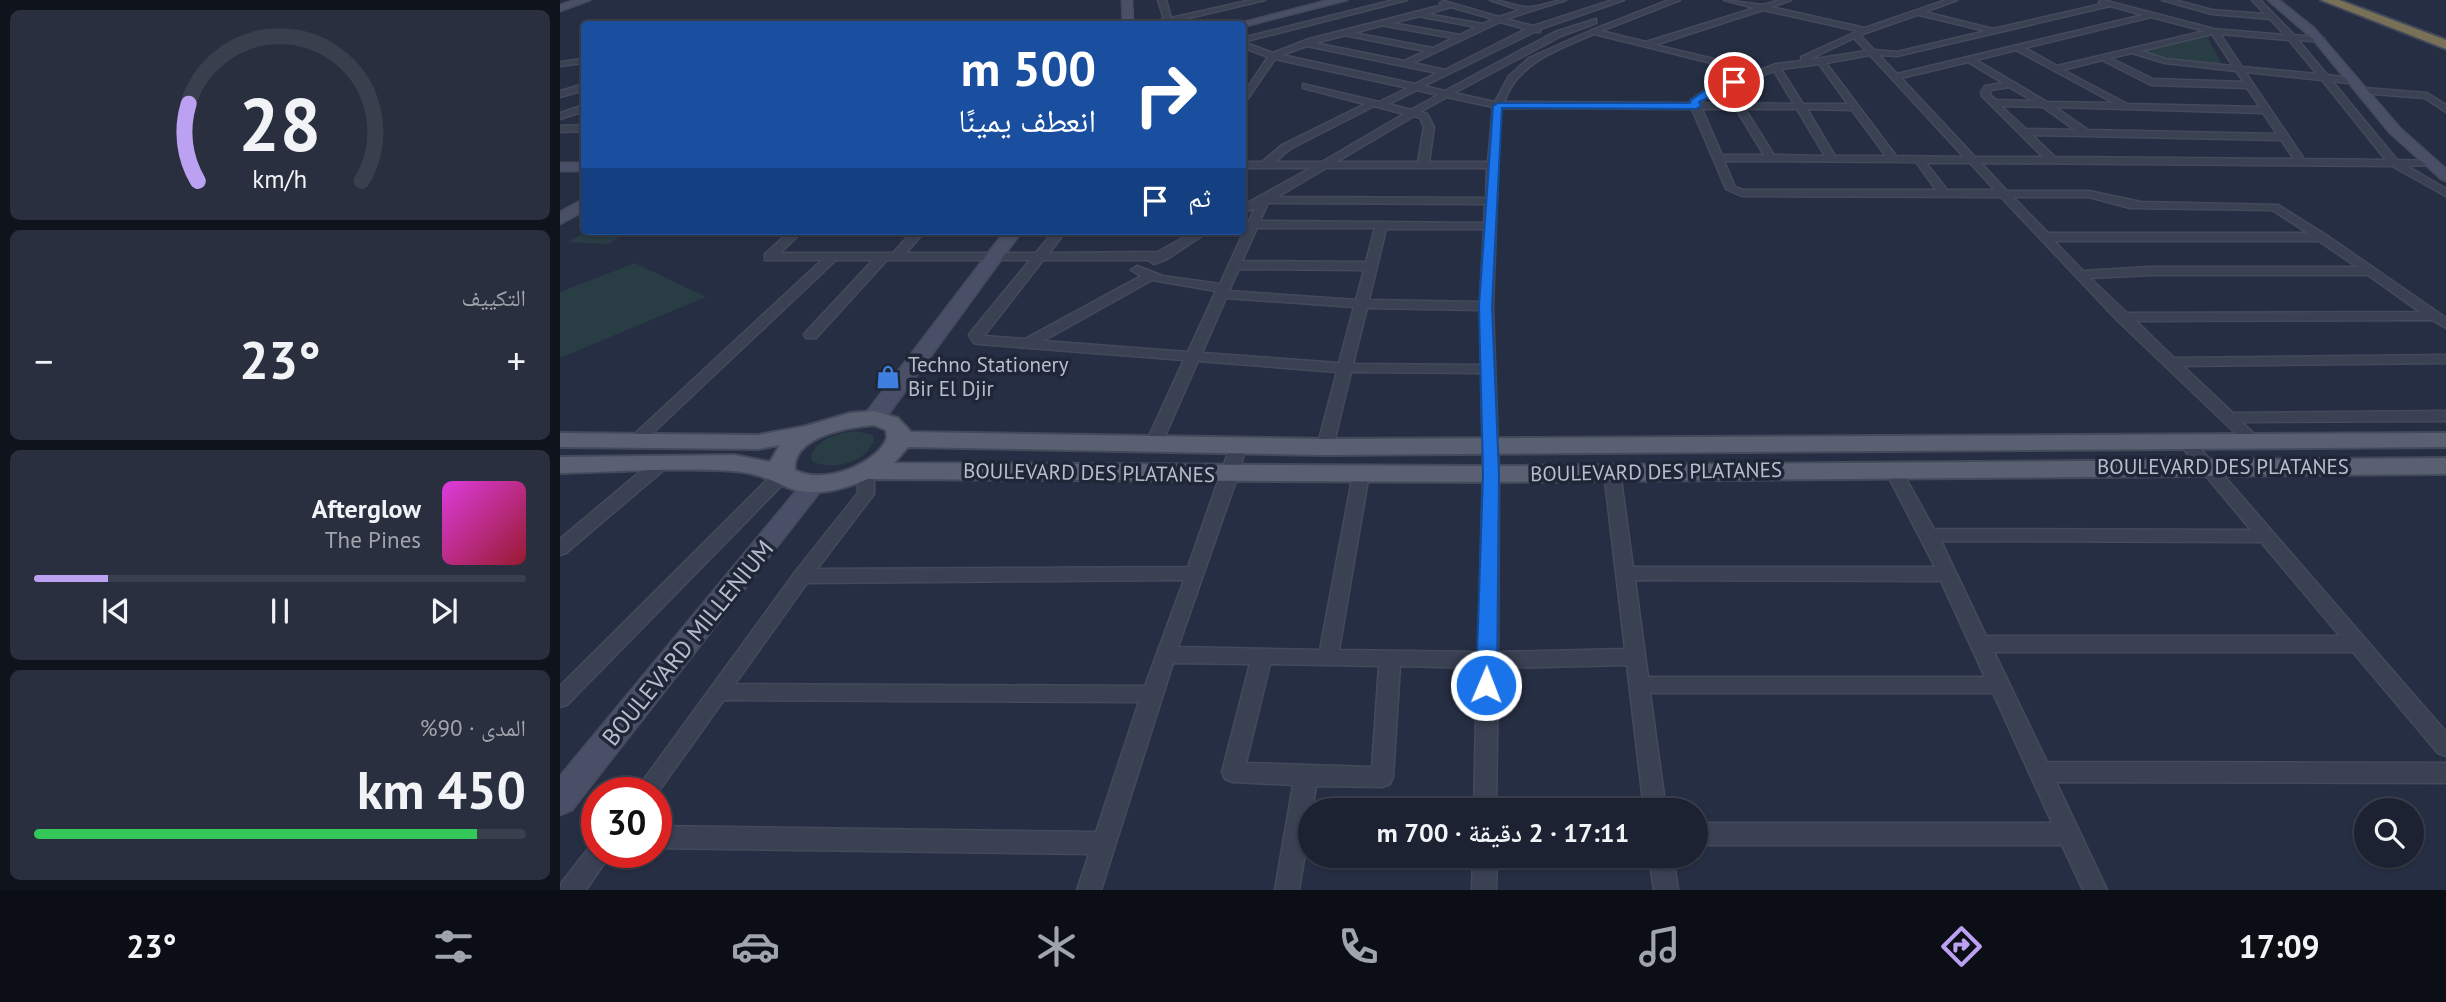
<!DOCTYPE html>
<html lang="ar">
<meta charset="utf-8">
<style>
:root{--surface:#1c2232;--page:#292f3e;--text:#f1f3f6;--muted:#a0a4ac;--line:#3a3f4d;--accent:#bca0f2}
body{margin:0;font-family:"PT Sans","Noto Naskh Arabic",sans-serif;background:var(--page);color:var(--text);direction:rtl;height:100vh;display:flex;flex-direction:column;font-size:26px;white-space:nowrap}
*{box-sizing:border-box;margin:0}
p{font-size:23px;color:var(--muted)}
.icon{flex:none;width:38px;height:38px;fill:none;stroke:currentColor;stroke-width:2;stroke-linecap:round;stroke-linejoin:round}
.map{position:relative;flex:1;overflow:hidden;direction:ltr}
.panel{display:flex;flex-direction:column;gap:10px;padding:10px;background:#0f131c;width:560px}
.panel>*{flex:none}
.banner{position:absolute;left:21px;top:21px;width:665px;height:214px;border-radius:7px;box-shadow:0 2px 5px #0004,0 0 0 2px var(--line);direction:rtl;background:#1a4fa0;color:#fff;overflow:hidden}
.tools{position:absolute;left:1794px;top:798px;display:grid;gap:14px}
.tools a{display:grid;place-items:center;width:70px;height:70px;border-radius:50%;background:var(--surface);box-shadow:0 2px 5px #0004,0 0 0 2px var(--line);font-size:35px}
.speed{position:absolute;left:21px;top:777px;display:flex;gap:14px;font-size:35px;font-weight:700;text-align:center}
.speed>*{display:grid;place-content:center;width:91px;height:91px;border-radius:50%;background:var(--surface);box-shadow:0 2px 5px #0004,0 0 0 2px var(--line);line-height:1}
.speed .limit{border:10px solid #d22;background:#fff;color:#111}
.pin{position:absolute;display:grid;place-items:center;width:60px;height:60px;color:#fff;margin:-30px;border:4px solid #fff;border-radius:50%;box-shadow:0 2px 7px #0007}
.me{position:absolute;width:77px;margin:-38px;rotate:1deg;stroke-linejoin:round;filter:drop-shadow(0 0 5px #0008)}
.turn{display:flex;align-items:center;gap:24px;height:147px;padding:0 35px;font-size:32px}
.turn .icon{width:91px;height:91px;stroke-width:2.5}
.turn b{display:block;font-size:49px;line-height:60px}
.then{display:flex;align-items:center;height:66px;padding:0 35px;background:#0003;gap:14px;font-size:26px}
.big{font-size:52px;font-weight:600;line-height:1.1}
.panel .tile{flex:1;display:flex;flex-direction:column;justify-content:center;gap:10px;min-width:0;padding:0 24px;border-radius:10px;background:var(--page)}
.panel .dial{align-items:center;gap:0}
.dial svg{height:182px;overflow:visible;fill:none;stroke:var(--line);stroke-width:7;stroke-linecap:round;text-anchor:middle}
.dial text{fill:var(--text);stroke:none}
.song{display:flex;align-items:center;gap:21px}
.cover{width:84px;height:84px;border-radius:10px;background:linear-gradient(135deg,hsl(300 70% 55%),hsl(350 70% 35%))}
.played{height:7px;border-radius:4px;background:linear-gradient(90deg,var(--accent) 15%,var(--line) 15%)}
.keys{display:flex;justify-content:space-around;direction:ltr}
.heat{display:flex;justify-content:space-between;align-items:center;font-size:38px;direction:ltr}
.charge{height:10px;border-radius:5px;background:linear-gradient(90deg,#34c759 90%,var(--line) 0)}
.trip{position:absolute;left:738px;top:798px;width:410px;height:70px;border-radius:35px;background:var(--surface);box-shadow:0 2px 5px #0004,0 0 0 2px var(--line);font-weight:600;line-height:70px;text-align:center;direction:rtl}
.dock{display:flex;height:112px;justify-content:space-around;align-items:center;background:#0b0e14;color:var(--muted)}
.dock .icon{width:49px;height:49px}
.dock .on{color:var(--accent)}
.dock b{font-size:32px;color:var(--text)}
main{display:flex;flex:1;min-height:0}
.map>svg:first-child{display:block}
.green{fill:#283d44}
.lines{fill:none;stroke-linecap:round;stroke-linejoin:round}
.street-casing{stroke:#444a5c;stroke-width:3}
.secondary-casing{stroke:#444a5c;stroke-width:3}
.primary-casing{stroke:#444a5c;stroke-width:4}
.highway-casing{stroke:#42495a;stroke-width:4}
.street{fill:#3a4153;fill-rule:evenodd}
.secondary{fill:#484f66;fill-rule:evenodd}
.primary{fill:#596072;fill-rule:evenodd}
.highway{fill:#797157;fill-rule:evenodd}
.route{fill:#1a73e8;stroke:#114b97;stroke-width:2}
.labels{text-anchor:middle;stroke-width:7;stroke-linejoin:round;paint-order:stroke}
.poi-label{font-size:21px;fill:#b8bdcc;stroke:#1f2638;text-anchor:start}
.street-label{font-size:21px;fill:#b8bdcc;stroke:#1f2638}
.near-street-label{font-size:24px;fill:#b8bdcc;stroke:#1f2638}
</style>
<main>
<div class="map">
<svg width="1886" height="890" viewBox="0 0 1886 890">
<rect width="100%" height="100%" fill="#262e43"/>
<path class="green" d="M1647,36L1662,65L1608,60L1577,50Z
M27,231H70L48,244L8,242Z
M75,263L146,297L0,358V292Z
M296,431L313,435L314,441C306,462 271,472 252,461L251,455C259,438 278,433 296,431Z"/>
<g class="lines">
<g class="street-casing">
<path id="street" d="M598,0H606L611,18L691,0H705L612,22V24H589L604,19Z
M834,0H847L683,42L713,53L749,39L883,5L880,3L884,1L939,17L960,10L930,0C943,0 953,6 965,7C978,9 992,0 1006,0L946,19L973,26L1053,0H1064L980,29V32H974L864,86L885,91L995,32L1036,19V23L1001,36L894,93L935,102L949,76L969,58L1030,31L1109,0H1120L1041,31L1086,42L1195,8L1164,0L1203,5L1220,0H1231L1211,7L1305,28L1386,0H1397L1365,12L1433,29L1542,4L1539,2L1543,0L1654,29L1725,35L1710,19L1652,14L1602,0H1614L1652,10L1705,14L1692,0H1700L1734,35L1764,38L1761,42L1738,40L1767,75L1798,79V83L1795,84L1772,81L1837,160L1870,161V165L1847,166L1886,189V196L1832,166L1421,163L1447,191H1529L1581,202L1718,205L1766,235L1886,318V328L1872,320L1576,321L1614,358L1886,355V363L1623,366L1673,413L1886,411V421L1682,422L1703,443L1695,448L1689,446L1557,320L1441,197L1182,196L1166,189L1132,109L942,108L940,119L933,306L939,474L938,652L1065,649L1044,472L1046,468L1052,467L1060,472L1073,567H1375L1325,470L1327,466H1339L1374,529L1691,530L1621,446L1619,443L1621,440H1633L1886,732V756L1878,753L1793,652H1434L1487,762L1886,763V783L1496,782L1547,890H1523L1502,845H1136V823H1492L1433,693H1090L1106,810H1084L1067,665L938,668L936,810H914L917,668L840,666L833,777L830,784L822,787L756,786L739,890H715L733,785L673,782L665,779L662,772L690,664L613,663L541,890H517L529,854L96,848V826L536,832L579,702L164,700L96,795V793H74L236,571L298,493V471L306,466L314,471V494L257,569L628,567L670,447L678,442L684,444L686,447L678,475L618,647L760,650L793,474L801,469L807,470L809,474L779,650L918,652L923,474L921,373L791,372L773,447L765,452L757,447L777,372L638,361L601,445L593,450L585,445L624,360L419,344L414,343L409,335L411,332L470,260H327L256,338H246L244,335L246,332L313,260H276L80,445L74,447L66,442L262,260H205V254L230,231H243L220,253H333L353,231H365L346,253H476L494,231H506L489,253L598,252L635,231H649L607,259L594,264L588,260H483L424,336L465,339L581,276L571,270L577,266L603,276L660,284L686,227H682V221H689L695,208L682,213V206L751,168H682V162H702L722,145L805,104L743,88V84L819,102L848,88L715,59L682,107V96L708,57L682,47V38ZM1550,6L1583,15L1337,74L1319,55L1337,56ZM891,7L933,19L923,24L867,14ZM1203,10L1298,31L1241,57L1242,61L1216,64L1200,70L1095,45ZM1357,15H1359L1426,31L1337,52L1314,50L1300,35ZM860,16L863,17L916,27L900,35L832,23ZM1591,17L1645,31L1497,66L1465,48ZM940,22L966,29L885,70L853,63ZM823,25L826,26L893,38L873,48L794,33ZM1034,34L1192,73L1147,89L1131,100L1130,103L944,102C958,62 998,50 1034,34ZM1652,34L1673,66L1606,59L1581,51ZM1660,34L1729,40L1757,74L1682,67ZM786,35L789,36L865,51L844,61L755,43ZM1294,38L1306,51L1248,60ZM747,46L877,73L855,84L722,55ZM1456,50L1554,103L1487,102L1416,60ZM1572,53L1605,63L1676,71L1684,82L1593,79L1550,58ZM1310,55L1404,157L1336,156L1266,63ZM1542,60L1591,85L1687,88L1700,107L1567,104L1503,70ZM1408,62L1443,83L1425,86L1421,92L1422,96L1483,157H1415L1341,78ZM1259,64L1288,104H1243L1221,69ZM1214,71L1234,104L1139,103L1153,93ZM1685,72L1762,80L1826,160L1744,159ZM1449,87L1473,101L1436,100L1430,95L1431,90ZM857,90L878,95L851,110L829,104ZM887,97L933,107L928,162H869L874,127L867,114L860,112ZM814,106L844,114L762,162H715L730,149ZM1441,106L1483,107L1515,130L1466,129ZM1495,107L1703,113L1717,134L1528,130ZM1142,109H1176L1204,155H1162ZM1185,109H1237L1265,156L1214,155ZM1247,109L1292,110L1326,156H1275ZM854,116L860,118L864,127L858,162H776ZM1472,135L1721,140L1734,159L1495,157ZM1164,161L1356,162L1376,190H1183L1175,187ZM1366,163H1410L1435,190H1387ZM766,168H927L926,198L717,197ZM1453,197H1529L1570,208L1712,210L1748,233H1488ZM708,203L925,204L924,223L700,221ZM697,228H815L806,262L682,261ZM826,229H924L920,302L809,300ZM1494,241H1759L1797,267H1590L1523,271ZM679,269L804,270L796,300L669,291ZM1590,275H1808L1860,312L1567,313L1530,278ZM592,280L656,291L628,352L483,341ZM666,298L794,307L779,363L642,353ZM807,308L920,310L921,365L793,364ZM1381,541L1701,542L1780,636H1426ZM624,580L585,686L175,684L247,583ZM1075,580L1381,581L1425,677H1088ZM710,664L819,666L812,767L686,763Z
M24,59V63L0,66V62Z
M21,85H24V90L0,97V91Z
M1804,88L1867,93L1886,105V112L1865,98L1801,93L1800,91Z
M24,105V111L0,119V113Z
M24,125V131L0,132V126Z
M100,459L106,460L108,464L106,468L6,553L0,555V539L94,460Z
M222,470L228,471L230,475L228,479L7,705L0,707V686L216,471Z
M37,842V852H52L26,890H0L2,882L32,844Z
M913,856H937L936,890H912Z
M1089,856H1113L1118,890H1094Z"/>
</g>
<g class="secondary-casing">
<path id="secondary" d="M15,0H30L0,11V5Z
M562,0H572L573,24H563Z
M769,0H787L682,27V24H677Z
M1708,0H1719L1754,28L1840,128L1886,169V181L1881,179L1830,133L1752,38Z
M0,163H24V171H0Z
M24,199V211L0,224V212Z
M445,231H462L322,423H306L303,418L306,413Z
M254,476L262,479L266,484L262,489L12,810L0,815V776L246,479Z"/>
</g>
<g class="primary-casing">
<path id="primary" d="M314,411L338,418L351,432L765,439L1886,433V447L765,455L348,447L334,463L931,466L1886,458V474L931,482L308,479C284,489 255,498 229,488C211,480 194,472 173,471C116,467 57,472 0,473V457L174,455L210,462L220,445L198,449L0,447V433L198,435L246,426L290,413ZM314,425L326,430L327,438C316,466 261,485 235,470C232,436 290,427 314,425Z"/>
</g>
<g class="highway-casing">
<path id="highway" d="M1761,0H1779L1886,40V49Z"/>
</g>
<use href="#street" class="street"/>
<use href="#secondary" class="secondary"/>
<use href="#primary" class="primary"/>
<use href="#highway" class="highway"/>
</g>
<path class="route" d="M1174,79L1177,80V84L1139,102L1141,106L1136,109L942,108L932,306L939,474L937,685L934,691L926,694L919,691L916,685L923,474L919,306L933,106L938,103H1130L1131,100L1147,89Z"/>
<defs>
<g id="shop-bare" transform="scale(1.89)"><path d="M-5-2.5h2.3a2.7 3.5 0 0 1 5.4 0H5L5.5 6h-11ZM-1.5-2.5h3a1.5 2.3 0 0 0-3 0Z" fill="#3f7fe0" stroke="#1f2638" stroke-width="2.5" paint-order="stroke"/></g>
</defs>
<g fill-rule="evenodd">
<use href="#shop-bare" x="328" y="377"/>
</g>
<g class="labels">
<g class="poi-label">
<text x="348" y="372">Techno Stationery<tspan x="348" dy="24">Bir El Djir</tspan></text>
</g>
<g class="street-label">
<text x="1663" y="474">BOULEVARD DES PLATANES</text>
<text transform="translate(1096 472) rotate(-1)" y="7">BOULEVARD DES PLATANES</text>
<text transform="translate(529 473) rotate(1)" y="7">BOULEVARD DES PLATANES</text>
</g>
<g class="near-street-label">
<text transform="translate(128 643) rotate(-51)" y="8">BOULEVARD MILLENIUM</text>
</g>
</g>
</svg>
<div class="tools">
<a><svg class="icon" aria-label="search" viewBox="0 0 24 24"><circle cx="10" cy="10" r="6"/><path d="M15 15l6 6"/></svg></a>
</div>
<div class="speed"><div class="limit">30</div></div>
<div class="pin" style="left:1174px;top:82px;background:#d93025"><svg class="icon" aria-label="arrive" viewBox="0 0 24 24"><path d="M6 21V4h12l-3 4 3 4H6"/></svg></div>
<svg class="me" style="left:926px;top:685px" viewBox="-20 -20 40 40"><circle r="17" fill="#1a73e8" stroke="#fff" stroke-width="3"/><path d="M0-11L8 9 0 5-8 9z" fill="#fff"/></svg>
<div class="trip">17:11 · 2 دقيقة · 700 m</div>
<div class="banner">
<div class="turn"><svg class="icon" aria-label="right" viewBox="0 0 24 24"><path d="M7 20v-9h11M14 6l5 5-5 5"/></svg><div><b>500 m</b>انعطف يمينًا</div></div>
<div class="then">ثم<svg class="icon" aria-label="arrive" viewBox="0 0 24 24"><path d="M6 21V4h12l-3 4 3 4H6"/></svg></div>
</div>
</div>
<section class="panel">
<div class="tile dial"><svg viewBox="0 0 100 80">
<path d="M14 69A42 42 0 1 1 86 69"/>
<path d="M14 69A42 42 0 0 1 10 35" stroke="#bca0f2"/>
<text x="50" y="56" font-size="32" font-weight="700">28</text>
<text x="50" y="72" font-size="11">km/h</text>
</svg></div>
<div class="tile"><p>التكييف</p>
<div class="heat"><a>−</a><b class="big">23°</b><a>+</a></div>
</div>
<div class="tile">
<div class="song"><i class="cover"></i><div><b>Afterglow</b><p>The Pines</p></div></div>
<div class="played"></div>
<div class="keys"><svg class="icon" aria-label="previous" viewBox="0 0 24 24"><path d="M18 5L8 12l10 7zM5 5v14"/></svg><svg class="icon" aria-label="pause" viewBox="0 0 24 24"><path d="M8 5v14M16 5v14"/></svg><svg class="icon" aria-label="next" viewBox="0 0 24 24"><path d="M6 5l10 7-10 7zM19 5v14"/></svg></div>
</div>
<div class="tile"><p>المدى · 90%</p><b class="big">450 km</b><div class="charge"></div></div>
</section>
</main>
<nav class="dock">
<b>17:09</b>
<svg class="icon on" aria-label="directions" viewBox="0 0 24 24"><path d="M12 3l9 9-9 9-9-9zM9 14v-3h6M13 9l2 2-2 2"/></svg>
<svg class="icon" aria-label="music" viewBox="0 0 24 24"><path d="M9 18V5l10-2v13"/><circle cx="6" cy="18" r="3"/><circle cx="16" cy="16" r="3"/></svg>
<svg class="icon" aria-label="phone" viewBox="0 0 24 24"><path d="M5 4h4l2 5-3 2q2 4 5 5l2-3 5 2v4C11 20 4 13 5 4z"/></svg>
<svg class="icon" aria-label="climate" viewBox="0 0 24 24"><path d="M12 3v18M4 7l16 10M4 17L20 7"/></svg>
<svg class="icon" aria-label="car" viewBox="0 0 24 24"><path d="M5 17H2v-5l4-1 3-4h7l3 4 3 1v5h-3M9 17h6M6 11h13"/><circle cx="7" cy="17" r="2"/><circle cx="17" cy="17" r="2"/></svg>
<svg class="icon" aria-label="filters" viewBox="0 0 24 24"><path d="M4 7h16M4 17h16"/><circle cx="9" cy="7" r="2"/><circle cx="15" cy="17" r="2"/></svg>
<b>23°</b>
</nav>
